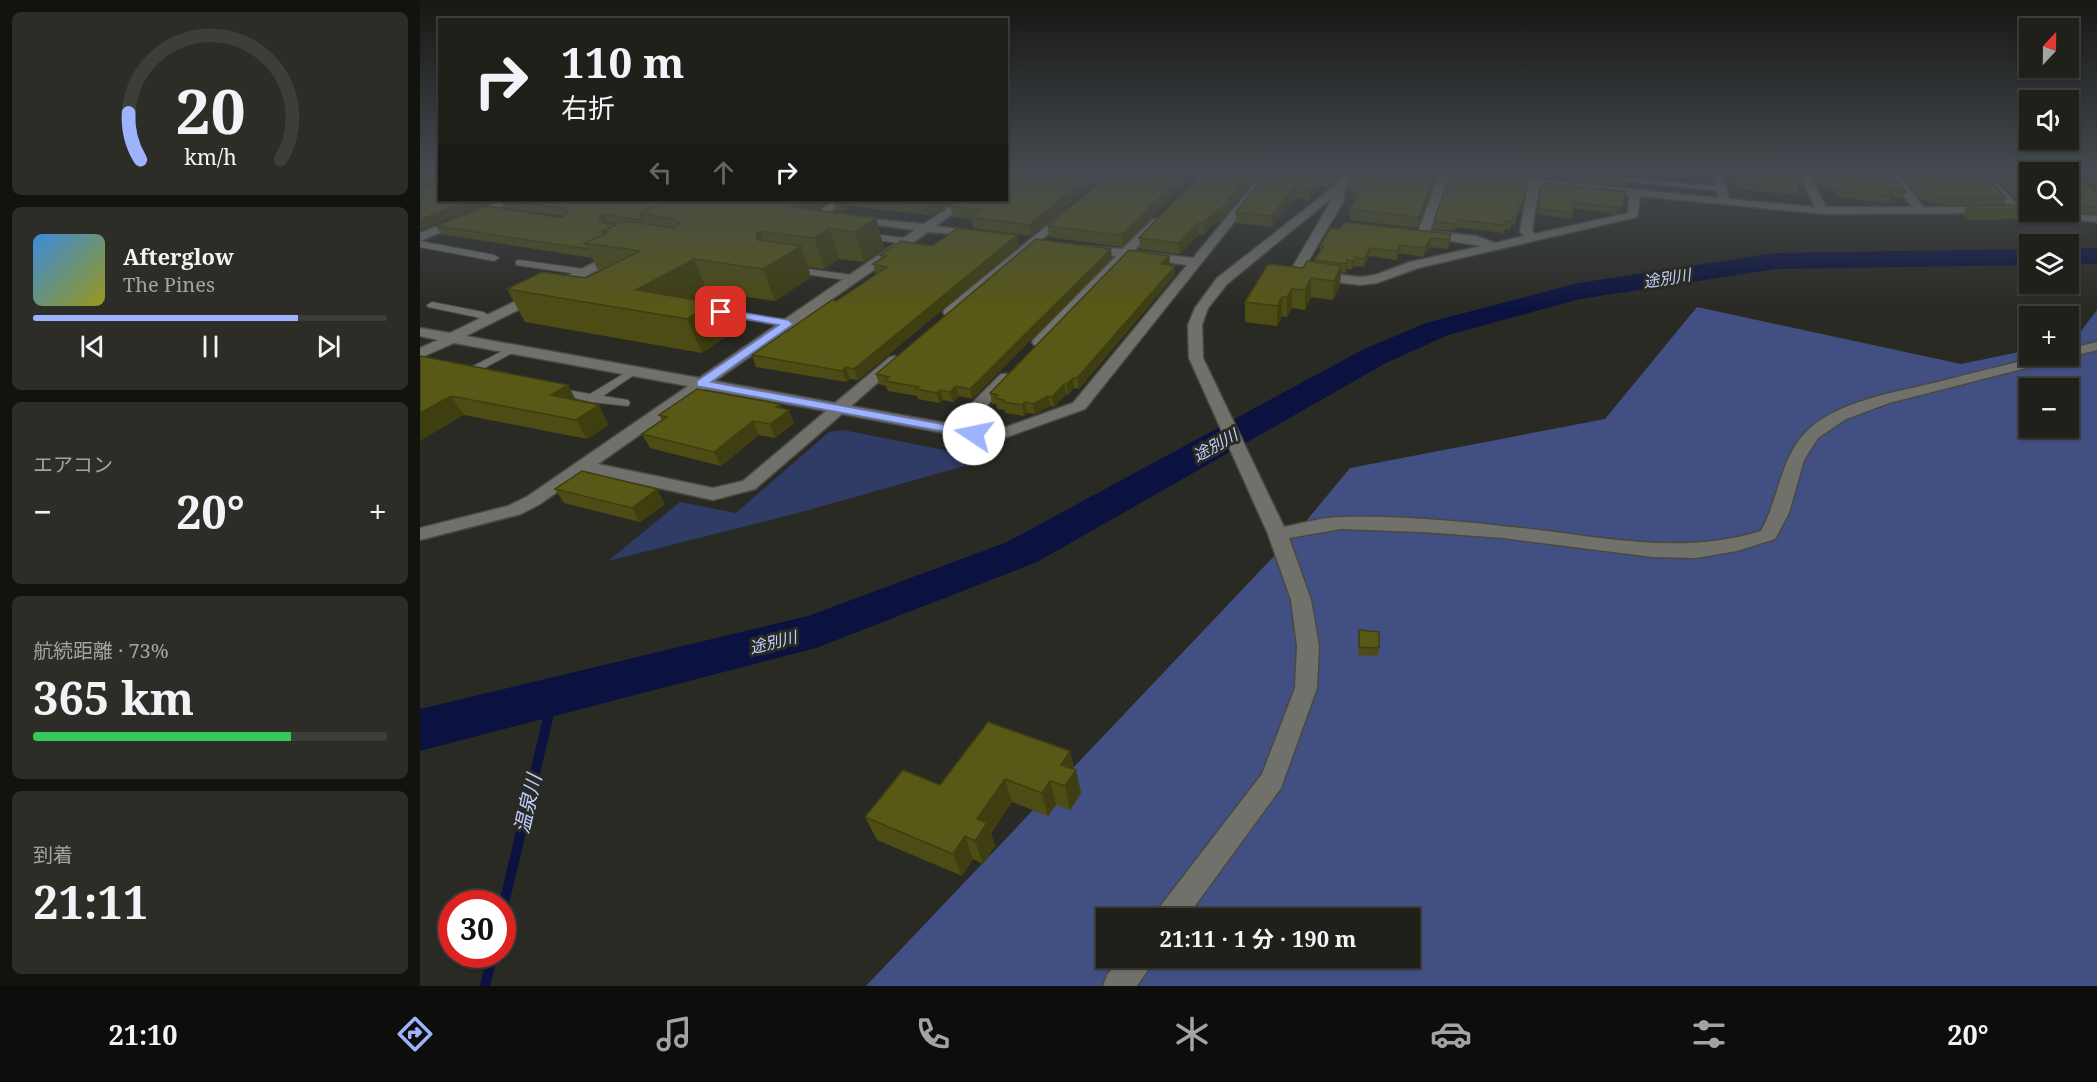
<!DOCTYPE html>
<html lang="ja">
<meta charset="utf-8">
<style>
:root{--surface:#20201b;--page:#2d2d28;--text:#f1f3f6;--muted:#a2a3a3;--line:#3d3e3a;--accent:#9eb3fd}
body{margin:0;font-family:"Noto Serif","Noto Sans JP",serif;background:var(--page);color:var(--text);height:100vh;display:flex;flex-direction:column;font-size:22px;white-space:nowrap}
*{box-sizing:border-box;margin:0}
p{font-size:20px;color:var(--muted)}
.icon{flex:none;width:33px;height:33px;fill:none;stroke:currentColor;stroke-width:2;stroke-linecap:round;stroke-linejoin:round}
.map{position:relative;flex:1;overflow:hidden}
.side{display:flex;flex-direction:column;gap:12px;padding:12px;background:#12120f;width:420px}
.side>*{flex:none}
.top-card{position:absolute;left:18px;top:18px;width:570px;height:183px;border-radius:0px;box-shadow:0 2px 4px #0004,0 0 0 2px var(--line);background:#20201b;color:var(--text);overflow:hidden}
.needle{width:39px;rotate:22deg}
.tools{position:absolute;left:1599px;top:18px;display:grid;gap:12px}
.tools a{display:grid;place-items:center;width:60px;height:60px;border-radius:0px;background:var(--surface);box-shadow:0 2px 4px #0004,0 0 0 2px var(--line);font-size:30px}
.speed{position:absolute;left:18px;top:890px;display:flex;gap:12px;font-size:30px;font-weight:700;text-align:center}
.speed>*{display:grid;place-content:center;width:78px;height:78px;border-radius:50%;background:var(--surface);box-shadow:0 2px 4px #0004,0 0 0 2px var(--line);line-height:1}
.speed .limit{border:9px solid #d22;background:#fff;color:#111}
.pin{position:absolute;display:grid;place-items:center;width:51px;height:51px;color:#fff;margin:-26px;border-radius:12px;box-shadow:0 3px 9px #0006}
.me{position:absolute;width:66px;margin:-33px;rotate:281deg;stroke-linejoin:round;filter:drop-shadow(0 0 4px #0008)}
.turn{display:flex;align-items:center;gap:21px;height:126px;padding:0 24px;font-size:27px}
.turn .icon{width:78px;height:78px;stroke-width:2.5}
.turn b{display:block;font-size:42px;line-height:51px}
.lanes{display:flex;align-items:center;height:57px;padding:0 24px;background:#0003;justify-content:center;gap:30px;direction:ltr}
.lanes .off{opacity:.35}
.big{font-size:45px;font-weight:700;line-height:1.1}
.side .tile{flex:1;display:flex;flex-direction:column;justify-content:center;gap:9px;min-width:0;padding:0 21px;border-radius:9px;background:var(--page)}
.side .dial{align-items:center;gap:0}
.dial svg{height:156px;overflow:visible;fill:none;stroke:var(--line);stroke-width:7;stroke-linecap:round;text-anchor:middle}
.dial text{fill:var(--text);stroke:none}
.song{display:flex;align-items:center;gap:18px}
.cover{width:72px;height:72px;border-radius:9px;background:linear-gradient(135deg,hsl(210 70% 55%),hsl(60 70% 35%))}
.played{height:6px;border-radius:3px;background:linear-gradient(90deg,var(--accent) 75%,var(--line) 75%)}
.keys{display:flex;justify-content:space-around;direction:ltr}
.heat{display:flex;justify-content:space-between;align-items:center;font-size:33px;direction:ltr}
.charge{height:9px;border-radius:4px;background:linear-gradient(90deg,#34c759 73%,var(--line) 0)}
.trip{position:absolute;left:676px;top:908px;width:324px;height:60px;border-radius:0px;background:var(--surface);box-shadow:0 2px 4px #0004,0 0 0 2px var(--line);font-weight:700;line-height:60px;text-align:center}
.tab-bar{display:flex;height:96px;justify-content:space-around;align-items:center;background:#0d0d0b;color:var(--muted)}
.tab-bar .icon{width:42px;height:42px}
.tab-bar .current{color:var(--accent)}
.tab-bar b{font-size:27px;color:var(--text)}
main{display:flex;flex:1;min-height:0}
.map>svg:first-child{display:block}
.green{fill:#303b66}
.forest{fill:#424f82;fill-rule:evenodd}
.lines{fill:none;stroke-linecap:round;stroke-linejoin:round}
.stream{stroke:#0c123f;stroke-width:10}
.river{fill:#0c123f;fill-rule:evenodd}
.lane-casing{stroke:#484943;stroke-width:2}
.street-casing{stroke:#484943;stroke-width:3}
.lane{fill:#70716a;fill-rule:evenodd}
.street{fill:#70716a;fill-rule:evenodd}
.wall{fill:#4c4c14;fill-rule:evenodd}
.shaded-wall{fill:#3e3e10}
.building{fill:#585817;stroke:#3e3e10;stroke-width:1.5}
.route{fill:#9eb3fd;stroke:#6774a4;stroke-width:1.5}
.labels{text-anchor:middle;stroke-width:6;stroke-linejoin:round;paint-order:stroke}
.water-label{font-size:16px;font-style:italic;fill:#bfcefe;stroke:#2a2a24}
.near-water-label{font-size:20px;font-style:italic;fill:#bfcefe;stroke:#2a2a24}
</style>
<main>
<section class="side">
<div class="tile dial"><svg viewBox="0 0 100 80">
<path d="M14 69A42 42 0 1 1 86 69"/>
<path d="M14 69A42 42 0 0 1 8 45" stroke="#9eb3fd"/>
<text x="50" y="56" font-size="32" font-weight="700">20</text>
<text x="50" y="72" font-size="11">km/h</text>
</svg></div>
<div class="tile">
<div class="song"><i class="cover"></i><div><b>Afterglow</b><p>The Pines</p></div></div>
<div class="played"></div>
<div class="keys"><svg class="icon" aria-label="previous" viewBox="0 0 24 24"><path d="M18 5L8 12l10 7zM5 5v14"/></svg><svg class="icon" aria-label="pause" viewBox="0 0 24 24"><path d="M8 5v14M16 5v14"/></svg><svg class="icon" aria-label="next" viewBox="0 0 24 24"><path d="M6 5l10 7-10 7zM19 5v14"/></svg></div>
</div>
<div class="tile"><p>エアコン</p>
<div class="heat"><a>−</a><b class="big">20°</b><a>+</a></div>
</div>
<div class="tile"><p>航続距離 · 73%</p><b class="big">365 km</b><div class="charge"></div></div>
<div class="tile"><p>到着</p><b class="big">21:11</b></div>
</section>
<div class="map">
<svg width="1677" height="986" viewBox="0 0 1677 986">
<rect width="100%" height="100%" fill="#2a2a24"/>
<path class="green" d="M423,430L569,459L385,511L188,561L260,502L316,513L409,432Z"/>
<path class="forest" d="M1277,307L1541,364L1609,350L1610,356H1648L1649,341L1654,340L1677,310V986H446L877,532L930,468L1185,419ZM1610,388H1648V428H1610ZM687,918H990V957H687Z"/>
<g class="lines">
<path class="stream" d="M82,912L133,697
M65,986L73,954"/>
<path class="river" d="M1648,248H1677V264H1648Z
M1610,249V265L1356,269L1160,299L1028,335L966,363L617,562L396,648L0,751V709L388,616L587,542L944,349L1006,323L1158,283L1356,253Z"/>
<g class="lane-casing">
<path id="lane" d="M1187,176L1302,187L1306,189L1302,191L1190,180H1187Z
M444,233L486,238L490,241L486,244L441,238L440,236Z
M0,241L74,255L79,258L74,261L0,247Z
M99,260L164,269L169,272L164,275L96,265V261Z
M373,267L433,275L438,278L433,281L370,272V268Z
M12,302L63,312L76,319L71,322L56,317L8,307L7,305Z
M281,306L368,321L373,324L368,327L277,311V307Z
M92,346L97,349L96,351L57,372V376H46L40,373Z
M213,368L219,371L217,373L183,396L208,400L210,403L208,406L172,402L132,393L130,391L136,388L170,394Z"/>
</g>
<g class="street-casing">
<path id="street" d="M844,172H854L665,409L573,442L422,414L335,489L293,500L166,472L120,504L101,514L0,540V528L88,506L108,496L268,386L34,343L0,358V348L18,340L0,336V328L30,333L196,252L200,253V259L46,336L279,378L495,230L434,222L428,219L430,217L504,224L540,200H551L516,226L559,232V236L508,232L295,381L415,403L470,357L475,356L482,360L480,363L431,406L531,424L581,374H591L594,377L591,380L547,427L572,432L653,403L767,265L708,257L624,345H614L612,342L614,339L696,256L665,252V246L702,249L732,220L736,219L742,222L714,251L773,258ZM285,389L406,411L323,481L293,488L178,464Z
M929,172H939L925,186L924,200L883,270L940,277L955,275L990,262L1062,246L999,236L997,234L1019,176L1008,174L1007,172C1022,172 1046,168 1058,176L1053,179L1029,177L1010,231L1056,236L1075,243L1104,236L1100,232L1108,185L1080,181V177L1084,176L1298,198L1291,172H1301L1309,199L1395,207L1378,172H1388L1406,207H1492L1467,172H1477L1503,207H1568L1574,210L1568,213L1403,214L1220,196L1217,217L998,268L957,283L940,285L871,276L869,273L914,196L807,284L788,308L782,325L783,358L864,527C883,523 903,517 923,517C984,515 1049,522 1110,529C1188,538 1264,555 1341,531C1359,499 1360,458 1386,432C1416,401 1477,392 1518,382C1553,373 1589,364 1624,356H1648V349L1677,342V350L1469,403L1426,419L1398,438L1384,460L1369,513L1355,539L1317,551L1276,558L1233,557L1083,538L1002,532L921,529L869,538L891,600L899,646L897,688L861,788L766,918H735L739,908L842,774L875,688L877,646L871,600L848,534L769,358L768,325L775,308L797,278L902,196ZM1119,186L1209,195L1208,213L1115,234L1112,231Z
M1556,172H1566L1602,209V213H1594Z
M84,200H97L0,241V233Z
M417,200H429L402,216H394L392,214Z
M646,210L650,211V215L535,315H525L523,312L525,309Z
M1619,212L1677,216V222L1622,217L1616,214Z
M702,957H735L730,967L717,986H683L687,975Z"/>
</g>
<use href="#lane" class="lane"/>
<use href="#street" class="street"/>
</g>
<path class="wall" d="M586,172H687L611,236L553,228L551,219L533,217L530,206Z
M777,172L702,247L629,237L628,226Z
M783,172H842L801,221L795,222L783,235L779,234L760,254L720,249L719,238Z
M849,172H926L908,187L899,186L889,200L876,198L870,203L852,227L816,223V212Z
M1017,172L1016,178L998,228L930,220V209L936,200L933,199V190L927,189L928,177Z
M1056,172H1208V176L1205,186Z
M1312,172H1382L1384,178L1381,184H1378L1379,189L1377,195L1318,189Z
M1389,172H1472L1486,192L1483,198L1471,197L1469,203H1467L1417,197L1412,187L1398,186Z
M1478,172H1562L1586,198L1583,205H1526L1501,200Z
M1568,172H1650L1677,192V213L1676,214L1644,212L1646,214L1641,224L1597,219L1549,220L1542,215L1547,206L1610,207V212H1648V172H1610V207L1603,206Z
M1658,172H1677V188Z
M1107,180L1101,212H1098L1095,224H1092L1090,230L1085,229L1084,233L1036,227L1035,231L1013,229L1014,221Z
M1122,183L1205,191L1202,212L1195,214L1153,208L1151,219L1117,214Z
M81,200L322,201L324,200H413L400,205L402,211L456,218L464,248L444,262L419,259L404,269L388,267L391,277L355,301L287,291L273,299L307,336L282,353L105,322L87,289L166,278L179,272L172,258L21,234L16,226L142,218L146,216L85,208ZM188,222L198,224L195,225L186,224Z
M413,200H537L515,214L507,215L431,206L421,211H416Z
M920,229L1031,234L1030,242L1028,249L1010,247L1003,257L979,253L976,260L949,256L944,267L934,266L932,269H927L925,273L921,272L920,285L913,300L891,297L885,310L872,308L867,317L862,316L857,326L825,322V302L883,268L894,262V260L900,251V246Z
M512,246H599L438,380L430,379L426,382L336,367L332,355L456,275L453,264L461,259L460,255Z
M749,256L750,265L755,275L659,389L654,388L648,395L646,394L634,407L630,406L615,414L607,413L604,416L585,413V410L577,409L576,404H572L570,393Z
M692,258L552,399L539,396L533,402L523,400L519,403L498,399L497,396L468,391L466,386L459,384L456,374Z
M0,356L156,401L189,425L167,439L44,415Z
M360,404L361,408L374,423L355,438L339,435L301,466L230,448L222,434L242,420L239,415Z
M135,489L245,504L220,522L144,503Z
M939,630L959,648L958,656L938,655Z
M650,751L654,769L656,770L661,793L650,810L636,805L628,816L592,802L571,833L575,846L563,864L553,859L542,876L457,840L445,817L520,785Z"/>
<path class="shaded-wall" d="M674,172H687L611,236L609,225Z
M766,172H777L702,247L701,235Z
M834,172H842L801,221L795,222L783,235V224Z
M915,172H926L908,187L909,177Z
M1016,172H1017L1016,178L998,228L999,217Z
M15,173L19,181L0,187V178Z
M899,176V186L889,200V189Z
M876,188V198L870,203L852,227V216L870,192Z
M53,200H79L0,230V219Z
M380,200H413L400,205L405,220L372,207L375,203Z
M418,200H429L431,206L421,211Z
M518,200H537L515,214L507,215L504,204Z
M1203,206L1202,212L1195,214L1197,208Z
M184,214L188,222L183,226L179,218Z
M456,218L464,248L444,262L435,232Z
M778,223L779,234L760,254L759,243Z
M409,228L419,259L404,269L394,238Z
M341,231L352,262L381,246L391,277L355,301L343,269L336,234Z
M1031,234L1030,242L1028,249L1029,240Z
M597,235L599,246L438,380L434,369Z
M1011,238L1010,247L1003,257L1005,248Z
M980,245L979,253L976,260L977,251Z
M950,248L949,256L944,267V259Z
M691,249L692,258L552,399L550,389Z
M749,256L750,265L741,264Z
M935,257L934,266L932,269L933,261Z
M274,259L287,291L246,315L216,290Z
M927,260V269L925,273L926,264Z
M755,266V275L659,389L657,378Z
M921,266L920,285L913,300L914,281Z
M891,278V297L885,310V290Z
M872,289V308L867,317V297Z
M862,297V316L857,326V306Z
M293,303L307,336L282,353L267,319Z
M426,367L430,379L426,382L422,371Z
M653,378L654,388L648,395L647,384Z
M644,384L646,394L634,407L632,397Z
M148,385L158,404L131,395Z
M536,386L539,396L533,402L530,392Z
M520,390L523,400L519,403L517,393Z
M31,396L44,415L0,441V413Z
M628,396L630,406L615,414L613,404Z
M605,402L607,413L604,416L602,405Z
M360,404L363,414L369,410L374,423L355,438L350,424L356,407Z
M179,405L189,425L167,439L156,420Z
M333,421L339,435L301,466L294,452Z
M237,489L245,504L220,522L212,508Z
M650,751L654,772L656,770L661,793L650,810L645,786L641,765Z
M585,779L592,802L571,833L575,846L563,864L555,841L557,819Z
M630,781L636,805L628,816L622,793Z
M545,836L553,859L542,876L533,854Z"/>
<path class="building" d="M0,172H20V200H53L0,219V189L17,183L18,175L15,173L0,178Z
M586,172H674L609,225L550,217L560,210L530,206L539,200H586Z
M692,172H766L701,235L628,226Z
M783,172H834L800,210L795,211L783,224L778,223L759,243L719,238Z
M848,172H915L909,177L899,176L889,189L876,188L870,192L852,216L816,212Z
M933,172H1016L999,217L930,209L942,190L934,189L939,180L928,179V177Z
M1031,172L1107,180L1103,205L1100,204L1097,216H1093L1091,222L1086,221L1085,225L1038,220L1036,224L1014,221Z
M1161,172H1185L1208,174V176Z
M1316,172H1382L1384,178L1375,177L1379,189L1320,183Z
M1395,172H1472L1486,192L1468,190L1472,196H1470L1419,191L1415,181L1400,179Z
M1486,172H1562L1586,198H1529L1504,194Z
M1578,172H1650L1677,192V202H1675L1677,204V207L1648,205V172H1610V200L1607,199Z
M1669,172H1677V178Z
M1122,183L1205,191L1203,206L1197,208L1154,202L1153,213L1118,208Z
M81,200H249L220,213L222,220L184,214L179,218L182,223L195,225L183,231L184,234L165,243L168,249L16,226L66,206L142,218L149,213L143,208Z
M249,200H313L322,201L324,200H380L375,203H379L372,207L456,218L435,232L409,228L394,238L341,231L336,234L338,240L381,246L343,269L274,259L216,290L293,303L267,319L87,289L122,272L166,278L220,251L165,243L189,232L183,231L204,221L254,228L260,223L254,219L220,213Z
M466,200H518L512,203L504,204Z
M1588,205L1610,207V210H1554L1547,206Z
M1621,212H1644L1646,214Z
M924,222L1031,234L1029,240L1011,238L1005,248L980,245L977,251L950,248L944,259L935,257L933,261L927,260L926,264L894,260L904,246H900L911,228L920,229Z
M538,228L597,235L434,369L426,367L422,371L332,355L412,300L416,301L467,267L453,264L466,256L460,255L481,241L512,246Z
M616,239L691,249L550,389L536,386L530,392L520,390L517,393L496,389L499,387L465,381L469,377L456,374Z
M709,250L749,256L741,264L755,266L657,378H653L647,384H644L632,397L628,396L613,404L605,402L602,405L583,402L584,400L575,398L578,395L570,393Z
M887,261L921,266L914,281L891,278L885,290L872,289L867,297H862L857,306L825,302L848,264L883,268Z
M0,356L148,385L131,395L179,405L156,420L31,396L0,413Z
M277,389L360,404L356,407L369,410L350,424L333,421L294,452L222,434L247,417L239,415Z
M162,471L237,489L212,508L135,489Z
M939,630L959,632V648L939,647Z
M568,722L650,751L641,765L656,770L645,786L630,781L622,793L585,779L557,819L567,823L555,841L545,836L533,854L445,817L483,770L520,785Z"/>
<linearGradient id="sky" x2="0" y2="1"><stop stop-color="#171714"/><stop offset="0.55" stop-color="#444a50"/><stop offset="1" stop-color="#444a50" stop-opacity="0"/></linearGradient>
<rect width="1677" height="310" fill="url(#sky)"/>
<path class="route" d="M301,309L368,320L373,324L291,382L554,430L560,434L554,437L277,386V381L359,325L297,314V310Z"/>
<g class="labels">
<g class="water-label">
<text transform="translate(1247 278) rotate(-9)" y="6">途別川</text>
<text transform="translate(795 445) rotate(-29)" y="6">途別川</text>
<text transform="translate(353 642) rotate(-14)" y="6">途別川</text>
</g>
<g class="near-water-label">
<text transform="translate(108 804) rotate(-77)" y="7">温泉川</text>
</g>
</g>
</svg>
<div class="tools">
<a><svg class="needle" viewBox="-14 -14 28 28"><path d="M0-13l5 13h-10z" fill="#e53935"/><path d="M0 13l5-13h-10z" fill="#a2a3a3"/></svg></a>
<a><svg class="icon" aria-label="sound" viewBox="0 0 24 24"><path d="M4 9h4l5-4v14l-5-4H4zM17 9q2 3 0 6"/></svg></a>
<a><svg class="icon" aria-label="search" viewBox="0 0 24 24"><circle cx="10" cy="10" r="6"/><path d="M15 15l6 6"/></svg></a>
<a><svg class="icon" aria-label="layers" viewBox="0 0 24 24"><path d="M12 4l9 5-9 5-9-5zM3 14l9 5 9-5"/></svg></a>
<a>+</a>
<a>−</a>
</div>
<div class="speed"><div class="limit">30</div></div>
<div class="pin" style="left:301px;top:312px;background:#d93025"><svg class="icon" aria-label="arrive" viewBox="0 0 24 24"><path d="M6 21V4h12l-3 4 3 4H6"/></svg></div>
<svg class="me" style="left:554px;top:434px" viewBox="-20 -20 40 40"><circle r="19" fill="#fff"/><path d="M0-13L10 11 0 6-10 11z" fill="#9eb3fd"/></svg>
<div class="trip">21:11 · 1 分 · 190 m</div>
<div class="top-card">
<div class="turn"><svg class="icon" aria-label="right" viewBox="0 0 24 24"><path d="M7 20v-9h11M14 6l5 5-5 5"/></svg><div><b>110 m</b>右折</div></div>
<div class="lanes"><svg class="icon off" aria-label="left" viewBox="0 0 24 24"><path d="M17 20v-9H6M10 6l-5 5 5 5"/></svg><svg class="icon off" aria-label="ahead" viewBox="0 0 24 24"><path d="M12 20V5M6 11l6-6 6 6"/></svg><svg class="icon" aria-label="right" viewBox="0 0 24 24"><path d="M7 20v-9h11M14 6l5 5-5 5"/></svg></div>
</div>
</div>
</main>
<nav class="tab-bar">
<b>21:10</b>
<svg class="icon current" aria-label="directions" viewBox="0 0 24 24"><path d="M12 3l9 9-9 9-9-9zM9 14v-3h6M13 9l2 2-2 2"/></svg>
<svg class="icon" aria-label="music" viewBox="0 0 24 24"><path d="M9 18V5l10-2v13"/><circle cx="6" cy="18" r="3"/><circle cx="16" cy="16" r="3"/></svg>
<svg class="icon" aria-label="phone" viewBox="0 0 24 24"><path d="M5 4h4l2 5-3 2q2 4 5 5l2-3 5 2v4C11 20 4 13 5 4z"/></svg>
<svg class="icon" aria-label="climate" viewBox="0 0 24 24"><path d="M12 3v18M4 7l16 10M4 17L20 7"/></svg>
<svg class="icon" aria-label="car" viewBox="0 0 24 24"><path d="M5 17H2v-5l4-1 3-4h7l3 4 3 1v5h-3M9 17h6M6 11h13"/><circle cx="7" cy="17" r="2"/><circle cx="17" cy="17" r="2"/></svg>
<svg class="icon" aria-label="filters" viewBox="0 0 24 24"><path d="M4 7h16M4 17h16"/><circle cx="9" cy="7" r="2"/><circle cx="15" cy="17" r="2"/></svg>
<b>20°</b>
</nav>
